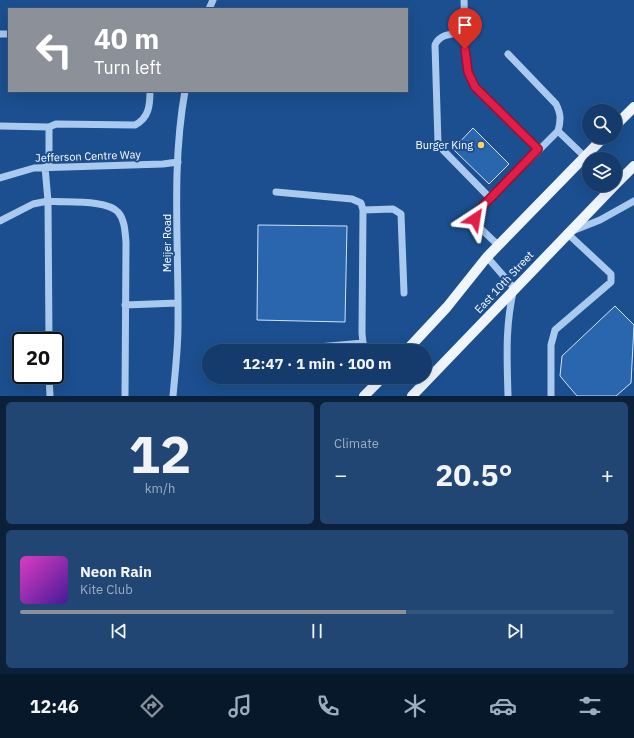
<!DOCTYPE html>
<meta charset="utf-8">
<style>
:root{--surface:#143b6b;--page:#214673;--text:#f1f3f6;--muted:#9dadc1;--line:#33557e;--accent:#8c9099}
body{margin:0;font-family:"IBM Plex Sans",sans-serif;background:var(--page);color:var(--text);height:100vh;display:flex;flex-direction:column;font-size:15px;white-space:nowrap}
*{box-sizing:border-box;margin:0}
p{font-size:13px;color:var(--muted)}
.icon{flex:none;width:22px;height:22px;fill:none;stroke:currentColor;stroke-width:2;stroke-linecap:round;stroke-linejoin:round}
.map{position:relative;height:396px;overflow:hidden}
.panel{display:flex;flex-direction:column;gap:6px;padding:6px;background:#0b203b;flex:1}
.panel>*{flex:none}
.banner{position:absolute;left:8px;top:8px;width:400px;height:84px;border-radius:0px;box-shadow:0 4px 16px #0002,0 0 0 1px var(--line);background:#8c9099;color:#fff;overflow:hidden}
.fabs{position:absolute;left:582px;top:104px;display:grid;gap:8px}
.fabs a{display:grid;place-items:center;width:40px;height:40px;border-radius:50%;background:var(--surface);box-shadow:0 4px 16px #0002,0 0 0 1px var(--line);font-size:20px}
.speed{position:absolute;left:12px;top:332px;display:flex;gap:8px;font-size:20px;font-weight:700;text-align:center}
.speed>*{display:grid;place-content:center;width:52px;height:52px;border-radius:50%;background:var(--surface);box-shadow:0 4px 16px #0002,0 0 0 1px var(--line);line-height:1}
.speed .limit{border:2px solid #111;border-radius:6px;background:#fff;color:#111}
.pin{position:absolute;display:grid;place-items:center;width:34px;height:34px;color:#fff;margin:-41px -17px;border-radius:50% 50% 50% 0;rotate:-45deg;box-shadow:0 0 4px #0007}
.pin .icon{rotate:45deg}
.me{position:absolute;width:44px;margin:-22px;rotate:33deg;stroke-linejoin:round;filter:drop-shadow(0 0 3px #0008)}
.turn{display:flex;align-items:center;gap:14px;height:84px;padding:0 20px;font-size:18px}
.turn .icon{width:52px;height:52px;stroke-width:2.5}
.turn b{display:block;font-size:28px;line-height:34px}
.big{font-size:30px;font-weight:700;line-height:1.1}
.panel .card{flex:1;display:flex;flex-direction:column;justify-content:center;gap:6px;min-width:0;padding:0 14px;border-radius:6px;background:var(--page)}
.panel .dial{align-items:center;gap:0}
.dial b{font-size:52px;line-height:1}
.song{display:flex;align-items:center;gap:12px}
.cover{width:48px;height:48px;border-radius:6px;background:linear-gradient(135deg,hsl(310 70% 55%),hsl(260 70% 35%))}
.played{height:4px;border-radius:2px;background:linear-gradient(90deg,var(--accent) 65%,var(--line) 65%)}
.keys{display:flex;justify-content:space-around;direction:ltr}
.heat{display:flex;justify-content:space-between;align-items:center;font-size:22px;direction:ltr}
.panel .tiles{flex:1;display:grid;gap:6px;grid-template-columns:1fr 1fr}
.card:last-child{grid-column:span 2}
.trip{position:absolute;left:202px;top:344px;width:230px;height:40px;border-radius:20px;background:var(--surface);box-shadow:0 4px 16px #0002,0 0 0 1px var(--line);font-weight:700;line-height:40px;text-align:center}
.menu{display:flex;height:64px;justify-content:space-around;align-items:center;background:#08182b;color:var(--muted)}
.menu .icon{width:28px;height:28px}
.menu .active{color:var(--accent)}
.menu b{font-size:18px;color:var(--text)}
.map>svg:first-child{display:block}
.building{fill:#2a66ad;stroke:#cfe3fa}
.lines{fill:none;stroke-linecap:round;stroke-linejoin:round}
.minor{stroke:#a9c9ee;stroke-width:7}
.major{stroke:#f0f6ff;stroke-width:10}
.route-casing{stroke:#92132f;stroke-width:10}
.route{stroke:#e11d48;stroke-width:7}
.poi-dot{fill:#ffd166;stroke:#1b4f8f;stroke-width:1.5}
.labels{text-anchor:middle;stroke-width:4;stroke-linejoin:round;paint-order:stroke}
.poi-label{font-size:11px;fill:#fff;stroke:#1b4f8f;text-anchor:end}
.street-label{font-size:11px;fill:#fff;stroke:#1b4f8f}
</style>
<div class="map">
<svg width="634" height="396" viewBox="0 0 634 396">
<rect width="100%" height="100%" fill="#1b4f8f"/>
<path class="building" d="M473,128L509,164L489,184L453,149Z
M258,225L347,226L345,322L257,320Z
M615,306L634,325L631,383L616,396H577L560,376L562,356Z"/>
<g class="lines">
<path class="minor" d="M464,0C465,23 463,48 467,70C472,92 521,132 538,149
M209,9L213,0
M465,32C454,34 440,33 435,45L438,143L443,150L490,198
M0,34H9
M508,54L556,104C561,114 561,120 558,131
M0,126L49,127V167
M49,127L56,124L135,125C149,118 150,105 150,91
M45,167L48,201C65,203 106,199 118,212C125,220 125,232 126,242L125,396
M0,178L34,168L163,164L178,162
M276,192L352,199L361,203L363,210L362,333L363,343L367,351
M363,210L393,209L401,214L404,293
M0,221L33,204L48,201L49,341
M498,245L478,226L475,219L477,212L558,131L585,157
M487,257L514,288C505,326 507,357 508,396
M125,305L178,303
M264,347H318L363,343
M49,375L50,396
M173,396C175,373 178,349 178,326C179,248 171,168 185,91
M551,396V345L555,330L611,282V274L567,233L600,220L634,201"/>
<path class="major" d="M615,126L634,107
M615,185L634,166
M406,351L447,307L487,257L604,137
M364,396L383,377
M412,396L615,185"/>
</g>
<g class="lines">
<g class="route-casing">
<path id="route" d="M465,49L468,72L475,87L538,149L477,212L475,219"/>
</g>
<use href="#route" class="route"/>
</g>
<circle class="poi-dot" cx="481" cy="145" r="4"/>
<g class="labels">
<g class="poi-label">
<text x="473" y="149">Burger King</text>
</g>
<g class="street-label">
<text transform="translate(88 156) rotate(-2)" y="4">Jefferson Centre Way</text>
<text transform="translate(167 243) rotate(-90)" y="4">Meijer Road</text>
<text transform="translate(504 282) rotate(-47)" y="4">East 10th Street</text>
</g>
</g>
</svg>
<div class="fabs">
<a><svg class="icon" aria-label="search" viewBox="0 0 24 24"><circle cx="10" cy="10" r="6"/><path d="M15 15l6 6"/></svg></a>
<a><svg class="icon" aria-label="layers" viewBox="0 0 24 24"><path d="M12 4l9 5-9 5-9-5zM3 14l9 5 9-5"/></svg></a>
</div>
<div class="speed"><div class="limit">20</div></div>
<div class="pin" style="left:465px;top:49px;background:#d93025"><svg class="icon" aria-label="arrive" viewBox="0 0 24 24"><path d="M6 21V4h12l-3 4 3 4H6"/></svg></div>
<svg class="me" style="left:475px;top:219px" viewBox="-20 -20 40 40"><path d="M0-17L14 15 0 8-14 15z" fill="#e11d48" stroke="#fff" stroke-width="4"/></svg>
<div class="trip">12:47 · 1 min · 100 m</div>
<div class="banner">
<div class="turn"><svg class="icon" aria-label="left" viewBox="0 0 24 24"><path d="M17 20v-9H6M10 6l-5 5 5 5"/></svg><div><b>40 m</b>Turn left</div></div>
</div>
</div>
<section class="panel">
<div class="tiles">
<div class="card dial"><b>12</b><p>km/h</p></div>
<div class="card"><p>Climate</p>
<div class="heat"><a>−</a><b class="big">20.5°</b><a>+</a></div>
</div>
<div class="card">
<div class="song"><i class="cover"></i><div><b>Neon Rain</b><p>Kite Club</p></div></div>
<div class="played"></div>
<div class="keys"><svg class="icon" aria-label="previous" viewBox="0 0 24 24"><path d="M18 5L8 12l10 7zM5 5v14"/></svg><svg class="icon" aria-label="pause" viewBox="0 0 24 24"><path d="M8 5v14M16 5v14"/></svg><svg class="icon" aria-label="next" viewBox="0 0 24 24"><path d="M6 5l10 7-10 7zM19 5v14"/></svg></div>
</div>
</div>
</section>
<nav class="menu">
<b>12:46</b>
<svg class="icon active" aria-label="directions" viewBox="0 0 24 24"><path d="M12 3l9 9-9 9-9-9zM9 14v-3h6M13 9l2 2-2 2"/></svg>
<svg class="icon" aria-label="music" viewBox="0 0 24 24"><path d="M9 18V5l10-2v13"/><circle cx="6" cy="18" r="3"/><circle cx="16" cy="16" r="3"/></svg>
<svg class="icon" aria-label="phone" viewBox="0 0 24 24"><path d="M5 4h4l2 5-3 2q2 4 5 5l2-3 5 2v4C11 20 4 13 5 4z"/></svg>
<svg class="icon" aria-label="climate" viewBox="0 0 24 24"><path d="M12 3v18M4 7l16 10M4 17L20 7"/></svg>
<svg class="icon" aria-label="car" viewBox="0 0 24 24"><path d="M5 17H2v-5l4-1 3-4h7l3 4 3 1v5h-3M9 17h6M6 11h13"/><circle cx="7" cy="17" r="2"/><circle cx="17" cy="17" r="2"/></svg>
<svg class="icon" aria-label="filters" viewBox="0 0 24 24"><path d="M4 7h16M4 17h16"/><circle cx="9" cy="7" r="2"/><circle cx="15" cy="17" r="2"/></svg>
</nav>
